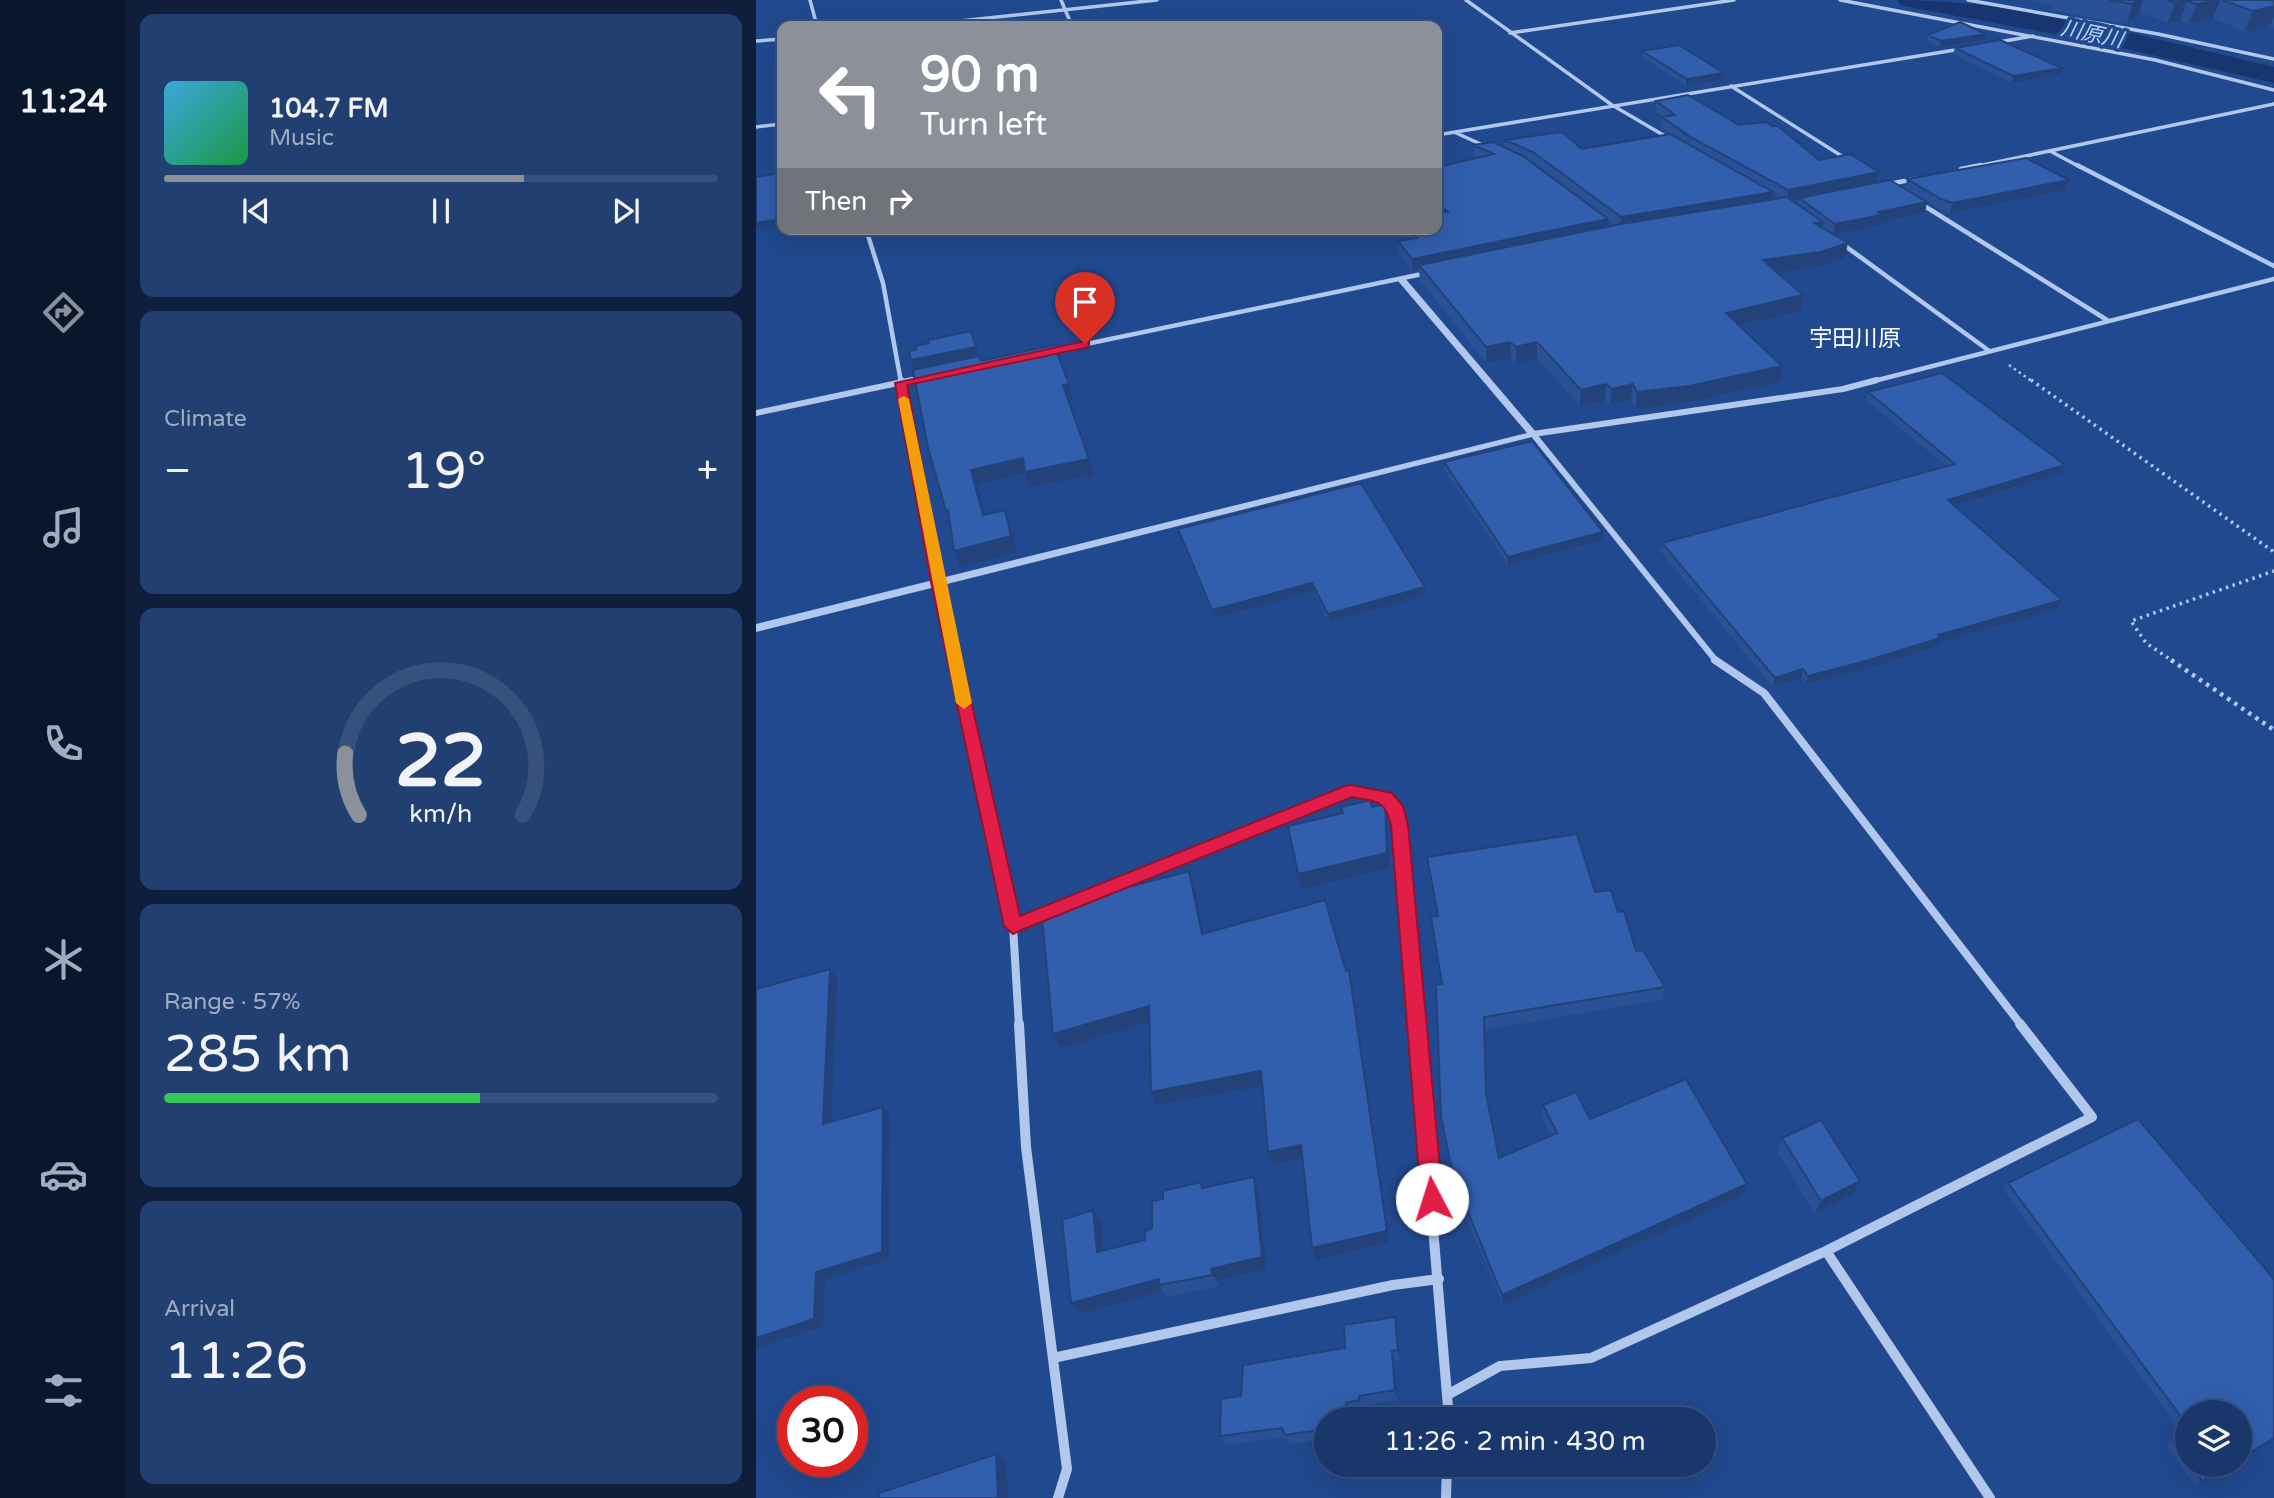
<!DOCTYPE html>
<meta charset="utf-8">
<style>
:root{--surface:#19376b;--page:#223f71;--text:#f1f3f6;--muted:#9facc1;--line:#37517e;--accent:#8c9099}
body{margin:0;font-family:"Varela Round","Noto Sans JP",sans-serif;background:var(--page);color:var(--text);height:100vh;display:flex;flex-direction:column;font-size:26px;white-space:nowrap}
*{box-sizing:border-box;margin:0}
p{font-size:23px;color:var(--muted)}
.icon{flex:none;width:38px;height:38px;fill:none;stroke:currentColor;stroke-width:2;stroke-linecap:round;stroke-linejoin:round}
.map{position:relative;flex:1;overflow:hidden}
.sheet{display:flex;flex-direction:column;gap:14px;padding:14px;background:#0e1e3b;width:630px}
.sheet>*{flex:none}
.hud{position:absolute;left:21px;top:21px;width:665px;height:214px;border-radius:14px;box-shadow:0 7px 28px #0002,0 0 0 2px var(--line);background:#8c9099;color:#fff;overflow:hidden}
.controls{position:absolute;left:1419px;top:1400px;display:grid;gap:14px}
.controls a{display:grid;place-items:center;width:77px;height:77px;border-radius:50%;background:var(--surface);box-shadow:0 7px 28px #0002,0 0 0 2px var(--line);font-size:35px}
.speed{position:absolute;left:21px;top:1386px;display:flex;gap:14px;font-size:35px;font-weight:700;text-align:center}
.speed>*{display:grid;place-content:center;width:91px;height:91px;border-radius:50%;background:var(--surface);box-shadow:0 7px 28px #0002,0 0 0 2px var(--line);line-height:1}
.speed .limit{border:10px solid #d22;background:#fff;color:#111}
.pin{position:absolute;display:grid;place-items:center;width:60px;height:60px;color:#fff;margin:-72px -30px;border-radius:50% 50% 50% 0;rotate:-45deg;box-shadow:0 0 7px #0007}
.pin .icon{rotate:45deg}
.me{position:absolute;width:77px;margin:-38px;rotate:355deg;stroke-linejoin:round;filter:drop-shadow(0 0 5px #0008)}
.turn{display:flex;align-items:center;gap:24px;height:147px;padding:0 28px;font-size:32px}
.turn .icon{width:91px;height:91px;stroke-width:2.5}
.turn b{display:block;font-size:49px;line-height:60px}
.then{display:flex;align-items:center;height:66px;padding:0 28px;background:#0003;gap:14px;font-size:26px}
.big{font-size:52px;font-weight:600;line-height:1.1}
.sheet .card{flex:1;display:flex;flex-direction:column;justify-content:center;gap:10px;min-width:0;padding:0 24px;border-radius:14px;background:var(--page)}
.sheet .dial{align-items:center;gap:0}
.dial svg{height:182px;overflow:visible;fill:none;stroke:var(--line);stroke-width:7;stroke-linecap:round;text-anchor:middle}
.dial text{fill:var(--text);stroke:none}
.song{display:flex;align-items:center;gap:21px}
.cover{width:84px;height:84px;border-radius:10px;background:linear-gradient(135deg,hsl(200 70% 55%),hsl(140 70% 35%))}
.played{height:7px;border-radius:4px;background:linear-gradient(90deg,var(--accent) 65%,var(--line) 65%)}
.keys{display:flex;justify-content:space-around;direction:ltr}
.heat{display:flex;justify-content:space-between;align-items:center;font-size:38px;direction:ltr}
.charge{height:10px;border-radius:5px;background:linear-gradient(90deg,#34c759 57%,var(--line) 0)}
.trip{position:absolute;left:558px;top:1407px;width:402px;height:70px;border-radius:35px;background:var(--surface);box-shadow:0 7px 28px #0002,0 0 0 2px var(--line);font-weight:600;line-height:70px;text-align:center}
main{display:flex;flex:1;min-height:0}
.menu{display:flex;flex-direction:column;width:126px;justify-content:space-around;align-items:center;background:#0a162b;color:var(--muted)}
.menu .icon{width:49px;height:49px}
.menu .active{color:var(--accent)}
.menu b{font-size:32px;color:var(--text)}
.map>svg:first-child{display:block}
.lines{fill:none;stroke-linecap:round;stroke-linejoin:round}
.river{fill:#17356e;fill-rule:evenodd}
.path-far2{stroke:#b1c7ec;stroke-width:2.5;stroke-dasharray:2.5 3.5;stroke-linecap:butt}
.path-far1{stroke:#b1c7ec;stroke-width:3.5;stroke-dasharray:2.5 4.5;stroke-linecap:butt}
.path{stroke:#b1c7ec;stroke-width:4.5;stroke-dasharray:3.5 5;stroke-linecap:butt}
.minor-far4{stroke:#b1c7ec;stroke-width:3.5}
.minor-far3{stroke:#b1c7ec;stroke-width:4.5}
.minor-far2{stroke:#b1c7ec;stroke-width:6}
.minor-far1{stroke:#b1c7ec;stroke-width:8}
.minor{stroke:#b1c7ec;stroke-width:10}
.tertiary{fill:#b1c7ec;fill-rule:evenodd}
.wall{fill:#2a5195;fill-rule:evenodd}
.shaded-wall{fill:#224279}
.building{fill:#315ead;stroke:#224279;stroke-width:2}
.route{fill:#e11d48;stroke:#92132f;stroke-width:2}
.slow{fill:#f59e0b}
.labels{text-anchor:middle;stroke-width:7;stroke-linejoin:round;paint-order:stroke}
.far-water-label{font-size:21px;font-style:italic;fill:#bdd2f3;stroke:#21498f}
.far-quarter-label{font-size:23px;fill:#fff;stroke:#21498f}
</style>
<main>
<nav class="menu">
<b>11:24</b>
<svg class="icon active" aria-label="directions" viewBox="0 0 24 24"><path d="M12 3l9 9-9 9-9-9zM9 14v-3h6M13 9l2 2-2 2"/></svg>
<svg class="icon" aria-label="music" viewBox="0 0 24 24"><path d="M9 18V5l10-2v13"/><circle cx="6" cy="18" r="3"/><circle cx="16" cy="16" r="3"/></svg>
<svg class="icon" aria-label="phone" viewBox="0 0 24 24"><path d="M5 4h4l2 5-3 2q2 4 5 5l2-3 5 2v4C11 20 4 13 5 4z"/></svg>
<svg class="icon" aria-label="climate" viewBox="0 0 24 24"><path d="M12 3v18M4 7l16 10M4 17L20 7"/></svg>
<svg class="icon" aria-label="car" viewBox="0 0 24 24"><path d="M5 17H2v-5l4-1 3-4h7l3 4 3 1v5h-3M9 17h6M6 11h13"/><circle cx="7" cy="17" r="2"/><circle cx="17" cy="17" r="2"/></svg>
<svg class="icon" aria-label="filters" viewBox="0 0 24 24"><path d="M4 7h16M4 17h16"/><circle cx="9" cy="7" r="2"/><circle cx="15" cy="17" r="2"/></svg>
</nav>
<section class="sheet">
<div class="card">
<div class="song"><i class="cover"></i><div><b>104.7 FM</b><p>Music</p></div></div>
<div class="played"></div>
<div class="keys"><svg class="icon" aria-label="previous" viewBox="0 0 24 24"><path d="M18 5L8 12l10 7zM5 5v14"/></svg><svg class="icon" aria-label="pause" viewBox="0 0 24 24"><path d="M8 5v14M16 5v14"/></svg><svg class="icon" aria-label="next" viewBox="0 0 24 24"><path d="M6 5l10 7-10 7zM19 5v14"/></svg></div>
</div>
<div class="card"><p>Climate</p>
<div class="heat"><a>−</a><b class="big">19°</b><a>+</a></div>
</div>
<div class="card dial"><svg viewBox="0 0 100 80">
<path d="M14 69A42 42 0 1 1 86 69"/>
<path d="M14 69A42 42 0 0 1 8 42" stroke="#8c9099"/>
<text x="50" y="56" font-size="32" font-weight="700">22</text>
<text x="50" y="72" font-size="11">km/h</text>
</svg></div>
<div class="card"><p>Range · 57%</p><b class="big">285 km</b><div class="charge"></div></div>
<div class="card"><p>Arrival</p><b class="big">11:26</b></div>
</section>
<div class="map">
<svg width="1518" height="1498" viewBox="0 0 1518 1498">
<rect width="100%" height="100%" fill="#21498f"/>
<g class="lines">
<path class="river" d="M1141,0C1268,0 1395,39 1518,67V83L1336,41L1153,7L1145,5Z"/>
<path class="path-far2" d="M1253,365L1277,382"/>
<path class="path-far1" d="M1275,380L1518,552
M1418,662L1390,643L1375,621L1518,571"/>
<path class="path" d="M1415,660L1518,730"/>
<path class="minor-far4" d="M54,0L61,26
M305,0L316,26
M710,0L856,105L914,139
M1084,0L1399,60L1518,90
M1212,0L1402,34L1518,59
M157,26L401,0
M754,33L978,0
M0,41L26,39
M1237,43L1277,36
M975,86L1092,160
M0,127L26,124
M698,132L731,147
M681,135L1205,49
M1294,151L1324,167
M1217,167L1518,104"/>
<path class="minor-far3" d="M1321,165L1518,266
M1205,169L1225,165
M1133,184L1159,179
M1162,202L1351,320
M110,229L127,283L145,382
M1085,243L1232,350
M292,352L671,273
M148,382L167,378
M1114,382L1518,279"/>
<path class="minor-far2" d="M145,380L199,662
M0,413L156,380
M777,434L1087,389L1121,380
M777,434L961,662"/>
<path class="minor-far1" d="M198,660L257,926L263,1026
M959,660L1008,693L1266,1026
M257,926L595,791C622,793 635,798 643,825L661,1026"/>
<path class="minor" d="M263,1024L270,1147L311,1469L302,1498
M660,1024L693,1419
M1070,1251L1234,1498
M297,1358L637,1285L683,1279
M693,1394L744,1366L835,1358L1070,1251L1336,1117L1264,1024
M690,1498L691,1465"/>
<path class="tertiary" d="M642,277H648L780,432V436L0,632V624L771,433L642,281Z"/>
</g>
<path class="wall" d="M1271,0H1518V29L1514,25L1489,31L1457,19L1433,24L1424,21L1412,23L1383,12L1371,24L1294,10L1296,6Z
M1230,34L1229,40L1184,47L1171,41L1172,35Z
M1199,48L1304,74L1256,83L1197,54Z
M886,51L968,73L967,79L930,86L886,57Z
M900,101L983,125L1016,126L1063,160L1123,172L1120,182L1036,200L1042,204L1043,198L1149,189L1151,179L1313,180L1309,190L1194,213L1182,209L1171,202L1169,212L1124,222V226L1077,234L1066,226V228L1089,258L1062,267L1021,273L1045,311L983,325L1023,382L931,402L880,409L875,400L854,405L849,400L824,406L781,358L760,363L755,358L730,363L664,280L663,271L657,272L643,254L642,241L655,239L650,229H681V167L720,158L718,157L717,145L749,148V140L826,149L926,141L905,127L906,117H908L899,111ZM1017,193L1025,198L1016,199ZM852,220L859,225L852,227Z
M1112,392L1309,465L1306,473L1198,506L1302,609L1183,642L1181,646L1108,670L1050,684L1045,678L1017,687L905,552L906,543L1190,466L1110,400Z
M688,462L846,540L752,565L688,470Z
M422,529L669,587V595L573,622L558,591L458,618L424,537Z
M671,857L839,892L862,912L880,951L909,987L906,1000L728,1030L730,1093L743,1158L795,1135L786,1117L787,1105L834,1119L987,1195L747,1305L698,1188L686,1128L685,1116V984L675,917L681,916L672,871Z
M1026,1138L1097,1194L1059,1213L1021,1152Z
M498,1177L502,1189L511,1269L461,1281L463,1286L410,1297L406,1291L324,1314L315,1303L337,1210L345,1223L348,1251L389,1240L396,1228L407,1199L445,1182L448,1188Z
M1252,1183L1432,1412V1465H1474L1439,1486L1410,1445L1427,1434L1247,1189Z
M641,1328L644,1360L638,1361L642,1400L606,1406V1410L593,1412V1419H570V1439L534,1444L530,1437L470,1445L464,1436L485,1396L589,1348Z"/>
<path class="shaded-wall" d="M1381,0H1387L1383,12L1371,24L1377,4Z
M1464,0L1457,19L1433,24L1441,4Z
M1431,1L1424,21L1412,23L1419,3Z
M1518,6V17L1514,25L1489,31L1497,11Z
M1230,34L1229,40L1184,47L1185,41Z
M1306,68L1304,74L1256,83L1257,76Z
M968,73L967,79L930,86L931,79Z
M1123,172L1120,182L1031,201L1032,190Z
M1313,180L1309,190L1194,213L1197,203Z
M1017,192L1015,204L864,229L865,217Z
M1171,202L1169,212L1124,222V226L1077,234L1079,224L1122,212Z
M26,219V226L0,230V223Z
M852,219V231L663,265V271L657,272L656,259Z
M1067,222L1064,236L1058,223Z
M1092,243L1089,258L1062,267L1004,275L1007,260Z
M1047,295L1045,311L968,328L970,313Z
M215,331L225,361L161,375L155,360Z
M754,342L755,358L730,363V347Z
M781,342V358L760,363V347Z
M1026,366L1023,382L931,402L880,409L881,392Z
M313,384L317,399L312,400L307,385Z
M850,384L849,400L824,406L825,390Z
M877,384L875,400L854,405L856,389Z
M267,458L333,459L338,474L274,487L270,473L221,485L233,530L227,515L215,470Z
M1309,465L1306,473L1190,508L1192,500Z
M249,510L254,525L261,552L204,566L198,551Z
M847,532L846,540L752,565V557Z
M556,583L558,591L458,618L456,610Z
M669,587V595L573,622L572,614Z
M1306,600L1302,609L1183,642L1181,646L1108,670L1050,684L1052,676L1182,635Z
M1047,669L1045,678L1017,687L1019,678Z
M629,804L631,819L633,868L546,889L542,874Z
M433,871L438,886L451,949L446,934Z
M74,969L81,978L75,1132L67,1124Z
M593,970L633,1242L560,1260L556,1248Z
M393,1006L399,1020L305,1048L297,1034Z
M505,1071L509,1085L401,1105L395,1092Z
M127,1107L134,1115L133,1259L69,1279L67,1326L0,1348V1338L60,1272Z
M545,1145L549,1158L516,1165L512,1152Z
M498,1177L502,1189L511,1269L461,1281L463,1286L455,1269Z
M1104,1181L1097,1194L1059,1213L1065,1201Z
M991,1184L987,1195L747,1305L746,1295Z
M337,1210L345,1223L349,1264L341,1252Z
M403,1279V1285L406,1291L324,1314L315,1303Z
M639,1317L641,1328L644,1360L642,1350Z
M636,1351L638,1361L642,1400L639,1390Z
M590,1403L593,1412V1419H590Z
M240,1454L250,1463L252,1498H242Z"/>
<path class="building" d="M1353,0H1381L1377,4Z
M1411,0H1462L1441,4L1431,1L1419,3Z
M1466,0H1518V6L1497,11Z
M1204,22L1230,34L1185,41L1172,35Z
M1244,40L1306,68L1257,76L1199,48Z
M923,45L968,73L931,79L886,51Z
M932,95L983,125L1010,122L1016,126H1022L1063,160L1094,154L1123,172L1032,190L927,133H929L906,117L919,115L900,101Z
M806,132L826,149L914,134L1017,192L865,217L777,152L749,140Z
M737,142L767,156L852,219L656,259L642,241L661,238L656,229H681V213L692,212L681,203V167L738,154L717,145Z
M1270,158L1313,180L1197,203L1185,199L1151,179Z
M26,173V219L0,223V177Z
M1134,180L1171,202L1122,212L1126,215L1079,224L1043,198Z
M1031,197L1067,222L1058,223L1092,243L1065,252L1007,260L1047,295L970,313L1026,366L933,386L881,392L877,384L856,389L850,384L825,390L781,342L760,347L754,342L730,347L663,265L865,224Z
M215,331L220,347L155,360L153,351L160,350L159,346L173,343L172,340Z
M298,345L313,384L307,385L333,459L269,472L267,458L215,470L227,515L249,510L255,536L198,551L192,510L190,511L172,448L157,370L223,356L224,360H229Z
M1186,373L1309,465L1192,500L1306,600L1182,635L1184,638L1110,661L1052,676L1047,669L1019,678L906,543L1199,464L1112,392Z
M776,441L847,532L752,557L688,462Z
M605,483L669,587L572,614L556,583L456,610L422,529Z
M614,800L616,807L629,804L631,853L542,874L532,826L587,813L585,807Z
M821,834L839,892L855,890L862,912L868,911L880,951L887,950L909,987L728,1017L730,1093L743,1158L801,1133L787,1105L820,1092L834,1119L930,1079L991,1184L746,1295L697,1176L685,1116L680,985L686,984L675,917L682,916L671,857Z
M433,871L446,934L569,900L590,971L593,970L631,1231L556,1248L545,1145L512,1152L505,1071L395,1092L393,1006L297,1034L286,917L328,905L327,899Z
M74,969L67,1124L127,1107L126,1252L60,1272L58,1319L0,1338V989Z
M1382,1119L1518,1279V1438L1484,1459V1412H1432V1426L1252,1183Z
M1065,1120L1104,1181L1065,1201L1026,1138Z
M498,1177L506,1257L455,1269L457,1275L403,1285V1279L315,1303L306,1220L337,1210L341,1252L389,1240V1231L396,1228V1201L407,1199V1191L445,1182L446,1188Z
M639,1317L642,1350L636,1351L639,1390L603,1396V1400L590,1403V1419H570V1429L529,1435L526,1428L464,1436L465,1399L485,1396L487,1365L589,1348L588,1325Z
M1432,1431V1461L1417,1440Z
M240,1454L242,1498H123V1493Z
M1435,1465H1474L1446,1481Z"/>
<path class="route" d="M329,341L333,342V347L151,385L188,582L264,916L589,786L595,785L636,793L647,806L652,825L687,1199L684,1207L676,1210L668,1207L665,1199L635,825C628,798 621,802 596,797L263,931L257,934L248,926L175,582L139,383Z"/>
<path class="slow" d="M148,396L153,399L216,703L208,709L200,703L142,399Z"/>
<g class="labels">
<g class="far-water-label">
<text transform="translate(1336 34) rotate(12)" y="7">川原川</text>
</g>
<g class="far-quarter-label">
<text x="1099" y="346">宇田川原</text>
</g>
</g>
</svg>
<div class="controls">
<a><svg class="icon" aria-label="layers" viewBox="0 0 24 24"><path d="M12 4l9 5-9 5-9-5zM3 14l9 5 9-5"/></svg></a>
</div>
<div class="speed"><div class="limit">30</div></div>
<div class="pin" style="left:329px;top:344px;background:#d93025"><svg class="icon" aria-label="arrive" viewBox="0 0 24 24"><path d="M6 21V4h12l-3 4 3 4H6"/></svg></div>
<svg class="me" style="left:676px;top:1199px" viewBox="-20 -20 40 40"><circle r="19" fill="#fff"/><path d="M0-13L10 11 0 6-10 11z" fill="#e11d48"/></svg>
<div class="trip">11:26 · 2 min · 430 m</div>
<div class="hud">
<div class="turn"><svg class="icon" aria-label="left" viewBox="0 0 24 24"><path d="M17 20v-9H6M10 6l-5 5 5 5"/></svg><div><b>90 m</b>Turn left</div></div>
<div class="then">Then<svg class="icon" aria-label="right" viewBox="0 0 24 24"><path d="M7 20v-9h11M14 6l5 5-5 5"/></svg></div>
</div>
</div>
</main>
